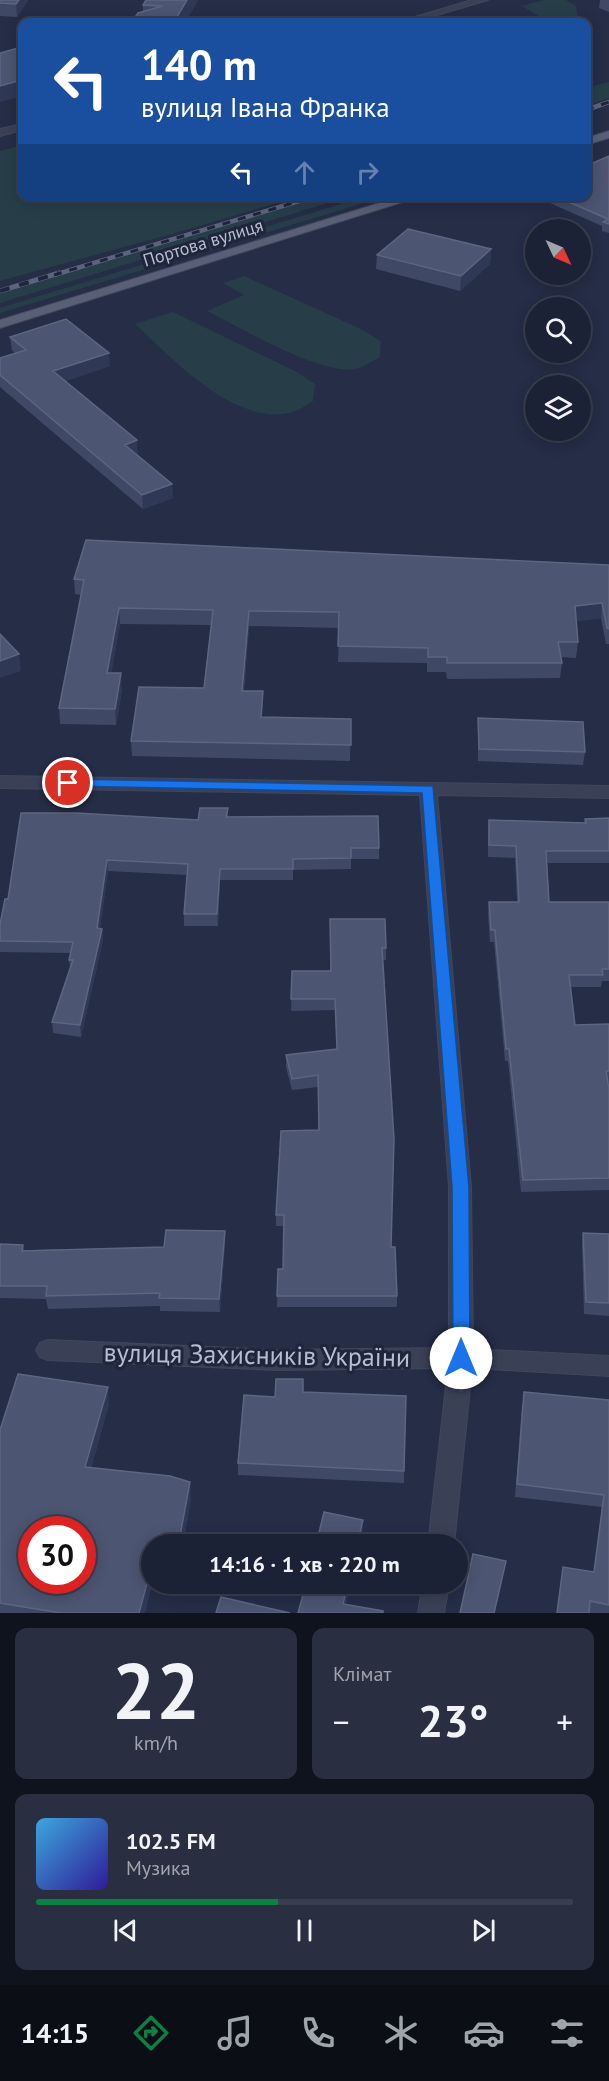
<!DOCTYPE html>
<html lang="uk">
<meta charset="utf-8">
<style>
:root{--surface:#1c2235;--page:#292f41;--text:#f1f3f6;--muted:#a0a4ad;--line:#3a3f50;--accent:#0b8043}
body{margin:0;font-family:"PT Sans",sans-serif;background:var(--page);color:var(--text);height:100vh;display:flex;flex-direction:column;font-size:22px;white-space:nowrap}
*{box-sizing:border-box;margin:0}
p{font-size:20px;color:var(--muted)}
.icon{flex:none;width:33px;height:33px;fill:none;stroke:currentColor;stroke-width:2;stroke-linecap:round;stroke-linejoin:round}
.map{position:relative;height:1613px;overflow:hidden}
.panel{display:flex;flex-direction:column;gap:15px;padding:15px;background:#0f131d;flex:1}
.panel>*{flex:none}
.top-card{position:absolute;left:18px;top:18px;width:573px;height:183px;border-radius:12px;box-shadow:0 3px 15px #0003,0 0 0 2px var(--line);background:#1a4fa0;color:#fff;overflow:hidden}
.needle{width:39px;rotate:134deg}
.fabs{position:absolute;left:525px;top:219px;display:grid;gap:12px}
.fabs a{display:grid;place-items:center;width:66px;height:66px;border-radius:50%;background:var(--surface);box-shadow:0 3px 15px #0003,0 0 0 2px var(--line);font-size:30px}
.speed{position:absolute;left:18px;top:1516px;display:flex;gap:12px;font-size:30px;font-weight:700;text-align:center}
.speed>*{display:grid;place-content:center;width:78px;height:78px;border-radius:50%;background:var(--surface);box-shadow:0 3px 15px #0003,0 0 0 2px var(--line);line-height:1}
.speed .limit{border:9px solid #d22;background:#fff;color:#111}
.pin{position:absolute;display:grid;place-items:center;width:51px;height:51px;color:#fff;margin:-26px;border:3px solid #fff;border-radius:50%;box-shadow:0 2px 6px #0007}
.me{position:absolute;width:66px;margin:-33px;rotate:0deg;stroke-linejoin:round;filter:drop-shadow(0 0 4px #0008)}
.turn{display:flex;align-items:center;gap:21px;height:126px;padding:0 24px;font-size:27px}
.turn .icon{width:78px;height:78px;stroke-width:2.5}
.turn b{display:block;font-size:42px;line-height:51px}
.lanes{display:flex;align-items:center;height:57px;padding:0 24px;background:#0003;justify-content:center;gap:30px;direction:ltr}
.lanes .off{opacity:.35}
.big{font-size:45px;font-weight:800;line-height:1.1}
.panel .widget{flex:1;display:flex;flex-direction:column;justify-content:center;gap:9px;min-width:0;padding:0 21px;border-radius:12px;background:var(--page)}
.panel .dial{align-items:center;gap:0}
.dial b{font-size:78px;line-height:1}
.song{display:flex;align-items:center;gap:18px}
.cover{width:72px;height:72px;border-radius:9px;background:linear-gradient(135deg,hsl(200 70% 55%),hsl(250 70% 35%))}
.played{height:6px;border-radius:3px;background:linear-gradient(90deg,var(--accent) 45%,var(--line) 45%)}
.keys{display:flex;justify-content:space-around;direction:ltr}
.heat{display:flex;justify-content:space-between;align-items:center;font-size:33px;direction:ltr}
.panel .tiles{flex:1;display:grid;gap:15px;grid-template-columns:1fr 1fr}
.widget:last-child{grid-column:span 2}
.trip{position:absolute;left:141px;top:1534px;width:327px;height:60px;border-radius:30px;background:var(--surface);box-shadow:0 3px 15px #0003,0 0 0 2px var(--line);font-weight:800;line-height:60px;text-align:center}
.menu{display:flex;height:96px;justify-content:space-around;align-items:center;background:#0b0e15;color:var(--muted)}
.menu .icon{width:42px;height:42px}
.menu .active{color:var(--accent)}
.menu b{font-size:27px;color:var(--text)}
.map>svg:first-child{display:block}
.green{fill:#273e48}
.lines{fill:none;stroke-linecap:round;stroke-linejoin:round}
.minor-casing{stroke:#40475d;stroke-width:2}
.major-casing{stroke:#40475d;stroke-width:2}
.minor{fill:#3a4156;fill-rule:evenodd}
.major{fill:#585f76;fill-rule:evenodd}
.rail-far1-casing{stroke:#5c647d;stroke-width:4.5}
.rail-casing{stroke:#5c647d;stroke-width:5}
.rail-far1{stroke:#1e253c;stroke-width:3;stroke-dasharray:8;stroke-linecap:butt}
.rail{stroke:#1e253c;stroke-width:4;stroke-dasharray:10;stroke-linecap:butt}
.wall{fill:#3f4966}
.shaded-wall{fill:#2f3855}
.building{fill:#4c5571;stroke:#5d6680;stroke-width:1.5;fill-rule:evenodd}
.route{fill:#1a73e8;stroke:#114b97;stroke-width:1.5}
.labels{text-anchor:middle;stroke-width:6;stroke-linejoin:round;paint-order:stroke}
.far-street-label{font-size:18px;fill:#b8bdcf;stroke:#1e253c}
.near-street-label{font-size:26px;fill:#b8bdcf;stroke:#1e253c}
</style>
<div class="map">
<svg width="609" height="1613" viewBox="0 0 609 1613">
<rect width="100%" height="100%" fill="#252d47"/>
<path class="green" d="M544,0H566L576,6L578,22L545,20L522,6Z
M609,82V98L587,106V88Z
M22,145V196L297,197L172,234L0,281V151Z
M322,196L347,197L0,303V294Z
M364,197H384L0,313V308Z
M244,276L361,329L381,341L380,357C374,360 366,365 359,368C325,379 240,327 207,311L244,295L223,283Z
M173,312L295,371L315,384L313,401C306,405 297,412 289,413C232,424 173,359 135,324Z"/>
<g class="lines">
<g class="minor-casing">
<path id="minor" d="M472,0H488L413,22H398Z
M22,124V130L0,136V129Z
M0,776L609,786V798L437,795L471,1187L473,1349L609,1356V1376L472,1368L454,1545H428L448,1368L277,1370L48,1360L40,1357L36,1350L40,1343L48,1340L277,1350L449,1348V1187L420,795L0,788Z
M423,1584H449L444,1613H418Z"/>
</g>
<g class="major-casing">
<path id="major" d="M609,131V138L586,145V138Z
M402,196H422L0,328V320Z"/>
</g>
<use href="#minor" class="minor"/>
<use href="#major" class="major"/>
<g class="rail-far1-casing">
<path id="rail-far1" d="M586,110L609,102
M54,275L316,196"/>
</g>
<g class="rail-casing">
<path id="rail" d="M0,291L59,273"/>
</g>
<use href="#rail-far1" class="rail-far1"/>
<use href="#rail" class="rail"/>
</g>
<path class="wall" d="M0,0H28L17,17L0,16Z
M146,0H198L185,22L143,12V5Z
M600,0H609V12L599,8Z
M609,156V233L602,231V226L534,196H586Z
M491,249L490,264L460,291L376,269L377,255Z
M10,337L110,366L65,381L138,454L137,455L173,498L143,509L0,387V358L15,353L12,350Z
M609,565V644H606L601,618L576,621L578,642L576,658L561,657L562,663L560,678L447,679L446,672H427V663L338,662L339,628L249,626L244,691H263L262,717L351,719L350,761L132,756L131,741L204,688L211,625L120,624L111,673L122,689L116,725L60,724L59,708L81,595L75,594L74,579Z
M478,718L585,752L583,765L478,761Z
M228,808V817L379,848V859H351V869L293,870V880H220L218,926H184V914L187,875L108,871L100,928L102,929L103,940L81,1037L53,1033L52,1022L70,968L69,960L71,953L0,952V924L8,899L198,820Z
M609,818V863H547L549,902H609V981H602L601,987H570L575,1025L609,1024V1083H608L609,1089V1190L521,1192L508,1061H505L494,942H490L488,914L489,902H517L515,858L488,857V832L489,820L584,823L585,819Z
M330,919L386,948V960H383L391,1247L397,1296V1307H277L278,1269H283L284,1226H276V1215L318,1130V1087L292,1090L286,1067V1055L337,1049L335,1010L291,1011L292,971H330Z
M225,1231V1244L220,1312L160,1311V1306L48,1309L46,1299L0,1298V1244L23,1245L24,1250L164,1247Z
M583,1233L609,1234V1316L584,1314L582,1245Z
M303,1392L404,1471V1483L238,1475V1463L275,1397Z
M609,1400V1613H557L594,1572L602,1507L515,1497L522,1404Z
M109,1404L91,1468L191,1498L183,1545H152V1584L145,1613H0V1430Z"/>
<path class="shaded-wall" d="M19,0H28L17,17L16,4Z
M187,0H198L185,22H174Z
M22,80V96L0,102V86Z
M491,249L490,264L460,291L461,276Z
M109,353L110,366L54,385L53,371Z
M137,440L138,454L126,459L125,445Z
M172,484L173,498L143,509L142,495Z
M602,603L601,618L574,621L575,606Z
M119,608L120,624L109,688L107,673Z
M249,611V626L242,706V691Z
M19,654L21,671L0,678V661Z
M121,673L122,689L116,725L115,709Z
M263,691V706L261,733V717Z
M107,860L108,871L98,939L97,928Z
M220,869V880L218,926L217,914Z
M102,929L103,940L81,1037L80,1025Z
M225,1231V1244L220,1312L219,1299Z
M108,1387L109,1404L87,1484L85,1467Z
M190,1482L191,1498L183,1545H181L180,1536Z
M363,1520V1533L360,1545H357Z
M159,1534L160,1545H157Z
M506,1561L495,1613H494Z
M152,1565V1584L145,1613H139Z
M348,1584H351L344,1613L343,1604Z"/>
<path class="building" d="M0,0H19L16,4L0,3Z
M146,0H187L174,22H132L138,13L163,6L143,5Z
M22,47V80L0,86V53Z
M609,156V224L603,222L608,219L555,196H586V166Z
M408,229L491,249L461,276L377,255Z
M66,319L109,353L53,371L137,440L125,445L172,484L142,495L0,375V358L26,350L10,337Z
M86,540L609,565V629L607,628L602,603L575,606L578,642H558L562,663H447V657H428V648L338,646L339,612L249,611L242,691H263L261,717L351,719V745L131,741L139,687L204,688L213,610L119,608L107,673H121L115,709L59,708L84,580L74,579Z
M0,634L19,654L0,661Z
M478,718L583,722L585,752L479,749Z
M200,808H228L226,817L378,816L379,848H351V858L293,859V869H220L217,914H184L188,864L107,860L97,928L102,929L80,1025L52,1022L73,960H69L73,942L0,941V924L5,899H8L21,813H76L198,820Z
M609,818V851H546L549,902H609V969H602L603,975H569L575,1025L609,1024V1071H606L609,1089V1178L523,1180L509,1049H506L495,930H491L489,902H519L516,846L489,845V820L586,823L585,819Z
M330,919H385L386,948H382L394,1139L391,1247H395L397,1296H277L278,1269H283L284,1215H276L281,1131L319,1130L318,1075L292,1079L286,1055L337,1049L335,999H291L292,971H331Z
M166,1230L225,1231L219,1299L159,1298L160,1293L46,1296L47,1286H0V1244L23,1245L22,1251L164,1247Z
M583,1233L609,1234V1303L586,1302Z
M18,1374L108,1387L85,1467L170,1476L190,1482L180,1536L159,1534L157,1545H152V1565L139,1613H61L0,1603V1430ZM32,1530H82V1581H32Z
M276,1379H303V1392L406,1396L404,1471L238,1463L244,1395L275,1397Z
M524,1392L609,1400V1605L590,1601L589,1613H557L563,1567L594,1572L604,1495L517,1484Z
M324,1512L363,1520L357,1545H316Z
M473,1554L506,1561L494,1613H460Z
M306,1584H348L343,1604L383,1611V1613H298Z
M221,1597L290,1613H216Z"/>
<path class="route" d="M68,779L433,786L469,1187L470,1358L468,1363L461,1366L455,1363L453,1358L452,1187L422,793L64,786L62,783L64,780Z"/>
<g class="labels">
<g class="far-street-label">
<text transform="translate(203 243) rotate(-17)" y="6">Портова вулиця</text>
</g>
<g class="near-street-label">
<text transform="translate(257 1355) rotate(1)" y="9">вулиця Захисників України</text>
</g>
</g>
</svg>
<div class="fabs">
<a><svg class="needle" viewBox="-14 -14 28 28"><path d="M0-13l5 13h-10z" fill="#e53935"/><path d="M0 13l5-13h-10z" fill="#a0a4ad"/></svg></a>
<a><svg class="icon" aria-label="search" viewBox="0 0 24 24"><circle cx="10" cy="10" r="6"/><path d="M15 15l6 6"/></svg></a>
<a><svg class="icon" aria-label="layers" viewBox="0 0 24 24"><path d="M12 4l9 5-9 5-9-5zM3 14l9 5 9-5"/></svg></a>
</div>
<div class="speed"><div class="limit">30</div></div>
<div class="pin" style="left:68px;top:783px;background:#d93025"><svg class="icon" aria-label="arrive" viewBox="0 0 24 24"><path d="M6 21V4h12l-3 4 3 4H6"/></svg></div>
<svg class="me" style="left:461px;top:1358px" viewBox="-20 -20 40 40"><circle r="19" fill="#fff"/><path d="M0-13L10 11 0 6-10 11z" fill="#1a73e8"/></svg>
<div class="trip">14:16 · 1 хв · 220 m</div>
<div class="top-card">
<div class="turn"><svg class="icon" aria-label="left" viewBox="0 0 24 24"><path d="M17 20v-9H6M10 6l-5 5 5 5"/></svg><div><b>140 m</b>вулиця Івана Франка</div></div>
<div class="lanes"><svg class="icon" aria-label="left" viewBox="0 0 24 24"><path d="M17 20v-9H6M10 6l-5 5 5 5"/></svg><svg class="icon off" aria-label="ahead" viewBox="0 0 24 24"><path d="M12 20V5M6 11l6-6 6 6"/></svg><svg class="icon off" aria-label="right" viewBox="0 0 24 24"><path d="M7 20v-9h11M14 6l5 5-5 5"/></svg></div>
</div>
</div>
<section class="panel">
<div class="tiles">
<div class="widget dial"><b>22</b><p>km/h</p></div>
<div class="widget"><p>Клімат</p>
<div class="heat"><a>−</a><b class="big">23°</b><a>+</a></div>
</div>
<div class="widget">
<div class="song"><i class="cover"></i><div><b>102.5 FM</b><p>Музика</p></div></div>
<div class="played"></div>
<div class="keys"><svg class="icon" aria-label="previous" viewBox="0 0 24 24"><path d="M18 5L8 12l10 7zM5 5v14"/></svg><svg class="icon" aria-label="pause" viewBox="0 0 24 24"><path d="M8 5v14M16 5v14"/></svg><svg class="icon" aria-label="next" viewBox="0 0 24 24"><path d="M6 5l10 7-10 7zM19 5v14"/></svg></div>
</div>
</div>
</section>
<nav class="menu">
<b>14:15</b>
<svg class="icon active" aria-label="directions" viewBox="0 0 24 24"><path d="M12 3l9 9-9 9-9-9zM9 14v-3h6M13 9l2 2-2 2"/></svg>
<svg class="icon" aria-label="music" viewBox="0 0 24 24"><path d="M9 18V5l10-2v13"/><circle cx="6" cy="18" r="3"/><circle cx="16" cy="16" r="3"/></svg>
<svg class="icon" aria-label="phone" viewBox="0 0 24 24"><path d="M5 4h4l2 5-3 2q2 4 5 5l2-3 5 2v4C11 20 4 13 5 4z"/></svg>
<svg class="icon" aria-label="climate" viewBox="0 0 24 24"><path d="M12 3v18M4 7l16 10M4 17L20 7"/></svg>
<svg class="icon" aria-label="car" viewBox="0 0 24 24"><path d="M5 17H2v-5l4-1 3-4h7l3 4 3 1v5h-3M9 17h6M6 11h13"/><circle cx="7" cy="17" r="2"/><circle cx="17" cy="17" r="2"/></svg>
<svg class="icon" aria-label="filters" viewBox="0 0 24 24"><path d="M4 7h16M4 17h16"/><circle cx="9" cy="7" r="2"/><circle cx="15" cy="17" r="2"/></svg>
</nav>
